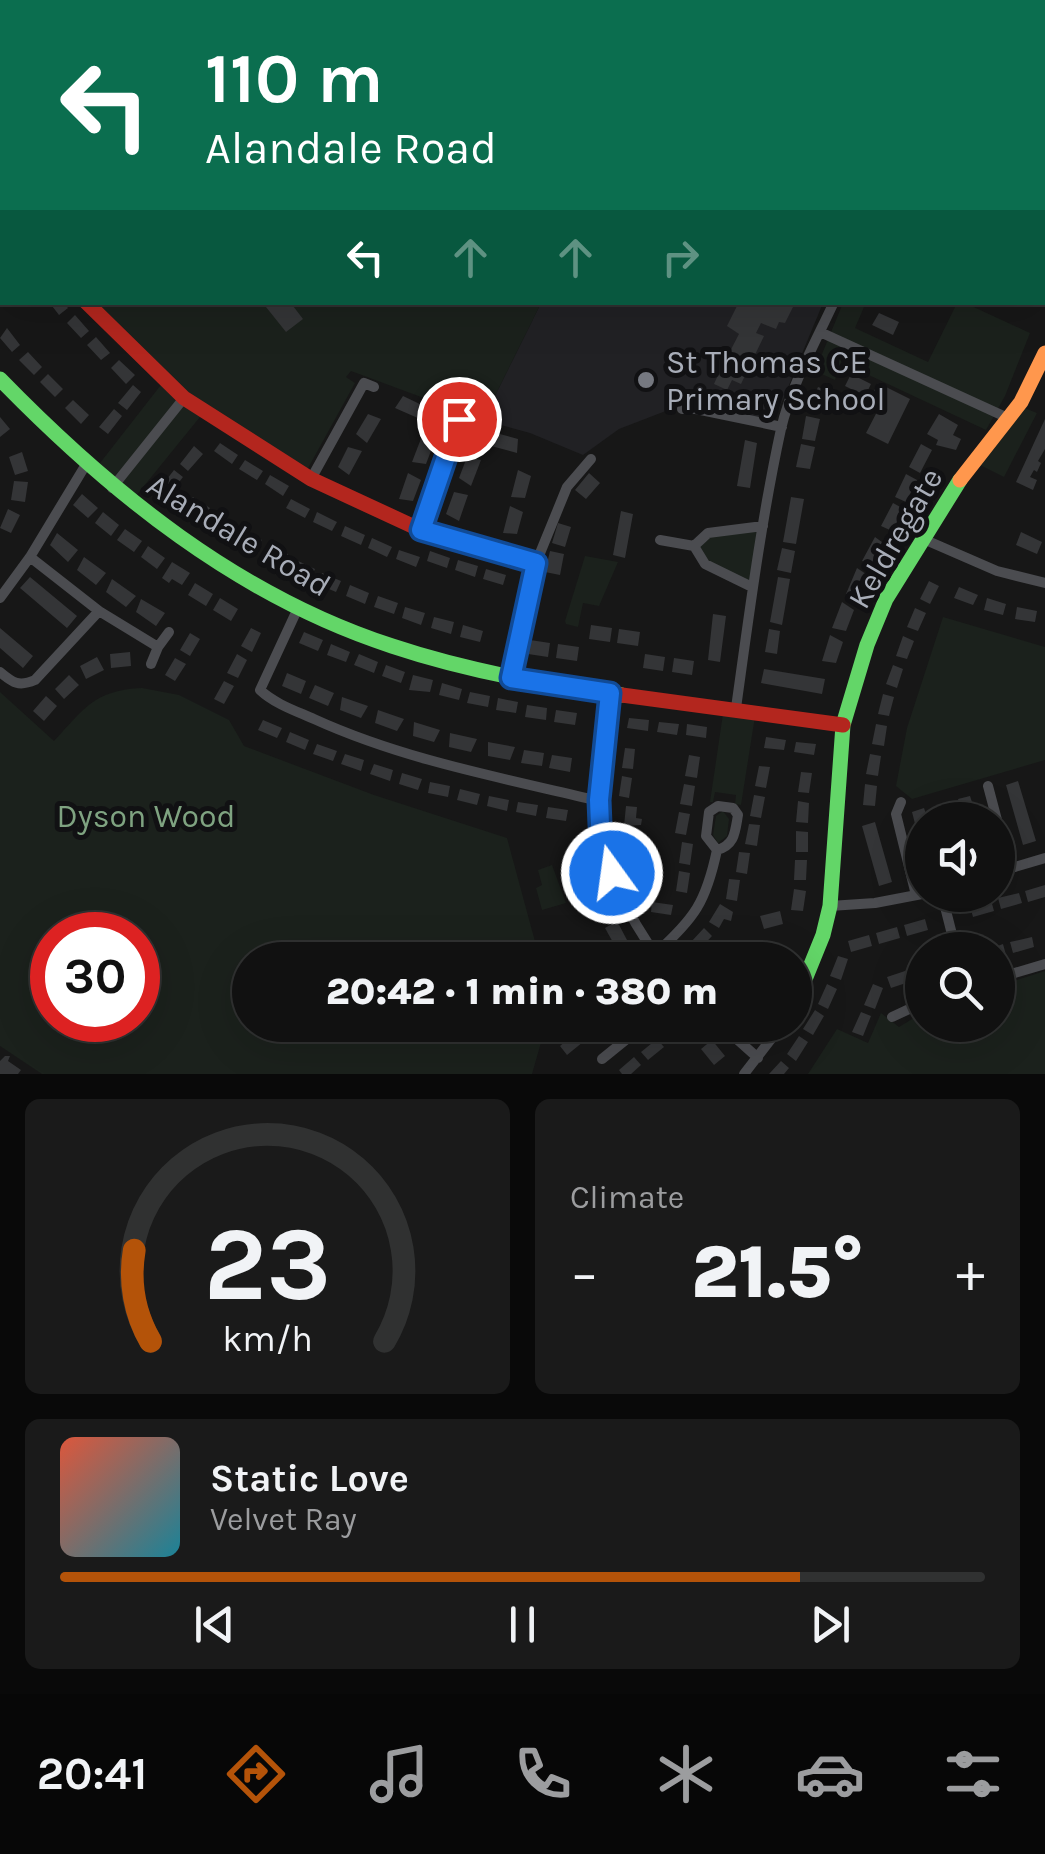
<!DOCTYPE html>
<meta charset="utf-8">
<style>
:root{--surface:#111;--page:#1a1a1a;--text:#f1f3f6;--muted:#9c9d9f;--line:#303131;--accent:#b45309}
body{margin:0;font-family:Karla,sans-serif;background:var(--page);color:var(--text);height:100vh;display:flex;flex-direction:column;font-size:38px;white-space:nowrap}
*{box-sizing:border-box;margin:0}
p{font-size:32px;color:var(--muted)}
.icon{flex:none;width:55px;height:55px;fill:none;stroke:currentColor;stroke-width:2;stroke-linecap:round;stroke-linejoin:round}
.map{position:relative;height:1074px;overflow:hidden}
.side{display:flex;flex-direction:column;gap:25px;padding:25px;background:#090909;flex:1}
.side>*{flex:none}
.guide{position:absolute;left:0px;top:0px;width:1045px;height:305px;box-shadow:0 10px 40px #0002,0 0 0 2px var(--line);background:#0b6e4f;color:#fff;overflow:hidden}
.controls{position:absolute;left:905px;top:802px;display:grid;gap:20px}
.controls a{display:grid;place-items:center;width:110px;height:110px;border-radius:50%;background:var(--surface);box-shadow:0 10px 40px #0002,0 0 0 2px var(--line);font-size:50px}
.speed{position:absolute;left:30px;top:912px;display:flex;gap:20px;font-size:50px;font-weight:700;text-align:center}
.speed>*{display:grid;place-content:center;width:130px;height:130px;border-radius:50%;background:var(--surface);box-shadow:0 10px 40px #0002,0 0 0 2px var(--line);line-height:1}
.speed .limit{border:15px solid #d22;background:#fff;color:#111}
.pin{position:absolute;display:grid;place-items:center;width:85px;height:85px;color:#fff;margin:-42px;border:5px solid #fff;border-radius:50%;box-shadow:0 2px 10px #0007}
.me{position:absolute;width:110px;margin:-55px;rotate:346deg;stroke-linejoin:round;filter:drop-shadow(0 0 8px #0008)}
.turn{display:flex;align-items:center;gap:35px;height:210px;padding:0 40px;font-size:45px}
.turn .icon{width:130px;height:130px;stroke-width:2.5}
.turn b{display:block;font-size:70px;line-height:85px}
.lanes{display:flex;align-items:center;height:95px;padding:0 40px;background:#0003;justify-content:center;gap:50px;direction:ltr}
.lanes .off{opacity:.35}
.big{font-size:75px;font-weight:800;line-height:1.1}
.side .card{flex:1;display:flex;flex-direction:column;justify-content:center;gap:15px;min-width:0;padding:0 35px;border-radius:15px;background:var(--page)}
.side .dial{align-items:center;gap:0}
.dial svg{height:260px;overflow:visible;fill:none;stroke:var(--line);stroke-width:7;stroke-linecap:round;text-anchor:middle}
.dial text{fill:var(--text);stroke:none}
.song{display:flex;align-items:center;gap:30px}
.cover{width:120px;height:120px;border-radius:15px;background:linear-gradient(135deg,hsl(10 70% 55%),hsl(190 70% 35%))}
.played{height:10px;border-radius:5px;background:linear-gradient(90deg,var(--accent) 80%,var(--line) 80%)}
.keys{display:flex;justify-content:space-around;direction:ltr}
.heat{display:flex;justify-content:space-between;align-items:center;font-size:55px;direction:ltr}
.side .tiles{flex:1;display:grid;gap:25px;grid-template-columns:1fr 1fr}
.card:last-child{grid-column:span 2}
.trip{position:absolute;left:232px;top:942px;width:580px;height:100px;border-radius:50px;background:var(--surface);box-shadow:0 10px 40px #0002,0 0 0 2px var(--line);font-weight:800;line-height:100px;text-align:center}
.dock{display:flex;height:160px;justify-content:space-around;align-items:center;background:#070707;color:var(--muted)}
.dock .icon{width:70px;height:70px}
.dock .current{color:var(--accent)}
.dock b{font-size:45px;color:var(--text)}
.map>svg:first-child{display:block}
.built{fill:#212124}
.green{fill:#1b211c;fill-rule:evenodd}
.building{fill:#343537}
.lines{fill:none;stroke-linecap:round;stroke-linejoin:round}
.street{stroke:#4b4c50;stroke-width:10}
.fast{stroke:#63d668;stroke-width:15}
.slow{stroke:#ff974d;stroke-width:15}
.jam{stroke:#b3261e;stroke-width:15}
.route-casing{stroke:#114b97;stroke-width:25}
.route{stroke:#1a73e8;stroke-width:18}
.poi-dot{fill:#757880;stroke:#111113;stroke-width:4}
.labels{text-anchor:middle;stroke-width:10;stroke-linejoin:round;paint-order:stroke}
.poi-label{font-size:32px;fill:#a8adb8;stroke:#111113;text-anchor:start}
.street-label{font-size:32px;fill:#a8adb8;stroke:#111113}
.park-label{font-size:32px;fill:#7fa381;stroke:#111113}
</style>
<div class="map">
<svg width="1045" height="1074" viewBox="0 0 1045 1074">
<rect width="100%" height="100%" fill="#171717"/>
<path class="built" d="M541,303H823L774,421L702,406V392L691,390L689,402L619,429L583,455L530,433L483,420Z"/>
<path class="green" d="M202,0H495L496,2H197Z
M94,303H541L483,420L351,371L346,377L355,383L307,470L188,393Z
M843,303L864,307L855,328L928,362L957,303H965L1030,333L1005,396L986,430L841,362L835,380L815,371Z
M164,381L204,412L131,502L93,472Z
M1022,407L1037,413L1004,477L978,464Z
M763,526L752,587L699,557L700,538Z
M585,556L618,562L599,606L583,603L578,627L566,624L565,621Z
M943,617L1045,647V760L912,799L896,786L907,728Z
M142,688L179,695L229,720L244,746L374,795L507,838L540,960H250V1025H546L532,1074H42L0,1046V692L54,741C84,709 94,690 142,688ZM52,935H138V1020H52Z
M724,707L756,710L741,805L735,804L736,795L715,792L713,802H710Z
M723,811L729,819L727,836L718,843L713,835L716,816Z
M552,865L566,903L542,910L536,888L542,885L538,870Z
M1045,971V1074H808L837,1029L868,1043L881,1013L899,1027L922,1013V1025H998V986Z"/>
<path class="building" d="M49,302H63L68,308L59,315Z
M262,302H290L303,319L286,332Z
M739,302L794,305L785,323L779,322L776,329L761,323L756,333L764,336L741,384L732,380L727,390L714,384L718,375L709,372L715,358L725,361L739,334L727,326Z
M879,313L899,322L893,335L872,325Z
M75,315L89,331L81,338L67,323Z
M7,328L20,345L12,352L0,338Z
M96,337L110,353L101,360L87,345Z
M28,352L42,367L34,375L19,360Z
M119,360L135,375L126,384L111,368Z
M48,374L63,389L55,397L40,382Z
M851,374L871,384L865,396L845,386Z
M878,383L910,399L888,444L866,433L879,408L868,403Z
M133,385L141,392L127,410L118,403Z
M818,387L831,392L822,413L809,407Z
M403,396L424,406L420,419L395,408Z
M73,400L89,415L81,424L65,408Z
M114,409L122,416L108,434L99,427Z
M368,414L381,419L367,443L356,434Z
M939,414L958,425L953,435L961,439L956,450L936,445L938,440L927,434Z
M806,416L820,419L815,441L802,439Z
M0,417L10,429L0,437Z
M1045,419V449L1038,461L1041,463L1037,472L1034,470L1030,477L1037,480L1033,490L1016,482Z
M496,433L518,439L517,453L491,446Z
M422,436L434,443L426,464L412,462Z
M745,440L757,443L750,488L737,486Z
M220,443L238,455L232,464L214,451Z
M801,444L815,447L810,469L796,467Z
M921,444L932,450L920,473L909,467Z
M194,446L203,454L188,471L180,464Z
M348,447L362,451L349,475L338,467Z
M22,452L28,471L15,475L9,457Z
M467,457L481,460L471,486L459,478Z
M245,460L263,471L257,480L239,469Z
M174,470L183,477L169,495L160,488Z
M518,470L531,476L525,498L511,497Z
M408,473L421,480L413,501L399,499Z
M589,473L600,483L586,499L575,490Z
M906,474L917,480L906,502L895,497Z
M270,475L289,486L283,496L265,484Z
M14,481L28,482L25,502L11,500Z
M454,492L468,495L459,521L446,514Z
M82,494L98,508L88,518L73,505Z
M193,497L210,508L204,518L186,507Z
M791,497L804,499L796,544L783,542Z
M291,499L310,509L305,518L286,508Z
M893,503L904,509L892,531L881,526Z
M510,506L523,512L517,534L503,533Z
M8,509L20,515L11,533L0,528Z
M621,511L633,514L625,558L613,555Z
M103,512L119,525L111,536L95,523Z
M317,512L337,522L332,531L313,522Z
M218,513L236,524L230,534L212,523Z
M558,523L571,527L565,547L552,543Z
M345,526L365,535L361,545L341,536Z
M125,529L142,541L134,552L117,540Z
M244,530L262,540L256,550L238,540Z
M1021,532L1042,542L1037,554L1016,545Z
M57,533L78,550L68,562L50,545Z
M875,537L886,545L875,565L862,561Z
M372,538L392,547L387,557L368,548Z
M269,545L288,554L282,564L264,555Z
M148,546L165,558L157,569L141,557Z
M782,548L795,551L791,573L777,570Z
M399,550L420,557L416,567L396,559Z
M430,551L450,558L447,568L427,561Z
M550,551L564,554L560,575L545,572Z
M84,557L106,573L96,585L77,570Z
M296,560L315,569L310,579L291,571Z
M458,560L478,566L475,577L455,570Z
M172,562L190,573L182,585L172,579L169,583L162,578Z
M857,568L869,576L860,597L846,594Z
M486,569L506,575L503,585L483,579Z
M322,573L341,581L336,592L317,584Z
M30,577L77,616L67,628L20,588Z
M778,577L790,579L782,625L770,622Z
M112,579L136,596L126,607L106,592Z
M929,581L939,586L930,604L920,599Z
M195,583L213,594L206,606L188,595Z
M350,585L369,593L365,604L346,596Z
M959,587L978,595L973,605L954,598Z
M378,596L398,603L394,614L374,607Z
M220,598L238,609L231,621L213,610Z
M987,598L1006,604L1003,615L984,610Z
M141,599L165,613L156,626L136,612Z
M842,602L854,610L846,631L832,628Z
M405,607L425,613L421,625L402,618Z
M1017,607L1037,611L1035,622L1015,619Z
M915,608L926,613L918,631L907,627Z
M713,614L726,616L720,662L708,660Z
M434,617L454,622L451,634L431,628Z
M463,625L483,631L480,642L460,637Z
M591,625L612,628L610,642L589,639Z
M0,628L33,656L23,668L0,648Z
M251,628L261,633L252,652L241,646Z
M619,629L640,632L638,646L617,643Z
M769,629L780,631L777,654L765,652Z
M304,632L323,640L318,651L299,643Z
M190,633L200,639L190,656L180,650Z
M830,635L843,642L836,663L822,661Z
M903,636L914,641L907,659L896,656Z
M530,640L550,643L548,657L528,654Z
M331,644L350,652L346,662L327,655Z
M558,644L579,647L577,661L556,658Z
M130,652L131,666L111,668L110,654Z
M237,654L247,660L238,678L227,673Z
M359,654L378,662L374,673L354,665Z
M645,654L665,657L663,671L643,668Z
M97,657L104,670L86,679L80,666Z
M175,658L186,664L175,681L165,675Z
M674,658L694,661L692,675L672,672Z
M386,665L405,672L401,683L382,676Z
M893,665L903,669L897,688L886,684Z
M764,669L825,679L822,694L761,683Z
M287,673L306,681L301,694L282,686Z
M69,675L79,685L64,699L55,689Z
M413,675L433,680L430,692L409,690Z
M224,681L234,686L224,704L214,699Z
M442,683L462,689L459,700L439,695Z
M315,685L334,693L328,706L309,698Z
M470,692L490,696L488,707L467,703Z
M883,694L894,697L889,716L878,714Z
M46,696L57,706L44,721L33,711Z
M342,697L368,706L361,718L340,710Z
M498,698L518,702L516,713L496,710Z
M527,705L547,708L546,720L525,717Z
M378,710L404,719L397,731L375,723Z
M556,710L577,713L575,725L554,722Z
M629,718L649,720L648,731L627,728Z
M263,720L282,728L277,738L258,730Z
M414,722L440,730L434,742L413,736Z
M659,722L679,724L677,735L657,732Z
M687,724L707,727L706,738L686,735Z
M876,724L887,726L884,746L872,744Z
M290,732L309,740L305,750L286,742Z
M450,733L477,739L471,752L449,747Z
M766,737L786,740L784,750L764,748Z
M488,742L515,747L510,760L488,756Z
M796,742L816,744L814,755L794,752Z
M317,744L337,751L333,761L313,754Z
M625,748L635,749L633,769L622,768Z
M524,750L544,753L542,766L521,763Z
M345,754L364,760L361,771L341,764Z
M870,754L881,756L878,776L866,774Z
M552,755L572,758L570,772L549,768Z
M689,755L700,757L697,778L685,776Z
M374,764L393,770L390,781L370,774Z
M759,766L770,767L766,788L755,786Z
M801,772L812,773L809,793L798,792Z
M402,773L422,779L418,790L399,784Z
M622,776L632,778L629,798L619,796Z
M1018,781L1036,841L1023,845L1006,785Z
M430,782L450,786L448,797L428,793Z
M684,784L695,786L692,806L680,804Z
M865,784L877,786L875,806L863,805Z
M460,789L480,794L477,805L457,800Z
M754,795L765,797L761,818L750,816Z
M489,796L509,800L507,811L487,806Z
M970,796L973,805L977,820H963L958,799Z
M798,801L809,803L808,823L796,822Z
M518,802L538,805L536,816L516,812Z
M626,806L637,807L636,818L642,819L641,825L624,826Z
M548,807L568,810L566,821L546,818Z
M924,808L928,820H922L921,847L912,812Z
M679,812L690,814L686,835L675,833Z
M875,822L892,882L879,886L862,826Z
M749,824L760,825L757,846L745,844Z
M796,831L808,832V852H796Z
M632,836L643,838L640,858L629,856Z
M587,840L592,860L578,863L574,843Z
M682,842L693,844L690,865L679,863Z
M739,852L750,853L747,874L736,872Z
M795,860H807L806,880H794Z
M594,868L601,887L588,892L582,873Z
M642,868L650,887L640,891L632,872Z
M679,871L690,873L687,893L676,891Z
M729,879L740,880L737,901L726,899Z
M1045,885V897L1028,902L1025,891Z
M794,889L806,891L803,911L791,910Z
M1019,893L1022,903L1001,909L998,898Z
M604,895L613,913L600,919L592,900Z
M991,900L994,911L973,917L970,906Z
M652,902L673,905L671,915L651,912Z
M720,904L733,912L731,921L724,919L719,928L709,922Z
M780,911L783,924L764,929L760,916Z
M925,919L928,930L907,936L904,925Z
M617,921L627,940L615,946L605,928Z
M897,927L900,938L879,944L876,933Z
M704,928L712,936L698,951L690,943Z
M869,935L872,946L851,952L848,941Z
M1032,937L1034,947L1013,953L1010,942Z
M1003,944L1006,955L998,958V950H987Z
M631,946L636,954L641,960H624L620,954Z
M838,956L848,959L841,980L830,976Z
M908,970L912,981L891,988L887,977Z
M827,984L837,989L828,1009L818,1004Z
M873,984L883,988L875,1009L864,1005Z
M815,1010L824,1016L813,1035L803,1029Z
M861,1012L871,1016L863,1036L852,1032Z
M585,1025H603L589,1036L582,1027Z
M677,1025H695L699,1031L689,1039Z
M575,1033L583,1042L567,1055L560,1046Z
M799,1036L808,1042L796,1061L787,1054Z
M657,1039L664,1047L648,1060L641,1052Z
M712,1040L725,1056L714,1065L701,1049Z
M5,1056H10L8,1061L21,1070L18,1074H0V1061Z
M634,1057L641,1065L631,1074H622L619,1070Z
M781,1061L789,1068L784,1074H769Z"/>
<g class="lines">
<path class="street" d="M554,0L555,2
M943,0V2
M583,2L589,0
M1042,87H1045
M0,233L2,231
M820,332L1008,418
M682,409H696L782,427
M311,479L364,383L374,387
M112,488L184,398
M421,530L459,419L476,424
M921,538L997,571L1045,583
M660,540L694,546
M30,557L99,611
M752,587L705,564L694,546L708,533L763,526
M0,598L30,557L85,466
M298,608L260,690C275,704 296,711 314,719C404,760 503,778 599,801
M158,647L169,632
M0,672C13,683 19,687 35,680L99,611L158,647L151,664
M511,677L536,563L567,487L591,459
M609,693C606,729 599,766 599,802C599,858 627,917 660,960
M736,708C749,615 761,521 781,429C791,386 815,343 834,302
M988,786L997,820
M901,802L896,814L916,895
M998,824L1009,868
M998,872L1045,858
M942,895L956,950
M830,906L875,903L922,894
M655,954C695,918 706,902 717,850L706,836L709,812L718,806L733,808L738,815C735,832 735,845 717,850
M998,978L1045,964
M892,1017L922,1003
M721,1025L758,1058
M602,1059L644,1025
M744,1074L782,1025"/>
<path class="fast" d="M36,2L39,0
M0,33L2,30
M0,379C111,493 238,596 392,646C467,671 544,685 622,695
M795,1004L823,935L830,906L843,725L867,645L886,599L960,480"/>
<path class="slow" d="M960,480L1021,402L1045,353"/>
<path class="jam" d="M86,302L184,398L311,479L421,530L536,563
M622,695L843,725"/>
</g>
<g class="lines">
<g class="route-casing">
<path id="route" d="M459,419L421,530L536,563L511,678L610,693L599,800L600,825L612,873"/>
</g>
<use href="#route" class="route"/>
</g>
<circle class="poi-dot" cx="646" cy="380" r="10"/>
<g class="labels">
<g class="poi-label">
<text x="666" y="373">St Thomas CE<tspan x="666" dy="37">Primary School</tspan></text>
</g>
<g class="street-label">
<text transform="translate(239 535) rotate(31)" y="11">Alandale Road</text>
<text transform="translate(895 538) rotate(-60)" y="11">Keldregate</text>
</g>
<g class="park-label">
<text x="146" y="827">Dyson Wood</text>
</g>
</g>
</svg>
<div class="controls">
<a><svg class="icon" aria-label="sound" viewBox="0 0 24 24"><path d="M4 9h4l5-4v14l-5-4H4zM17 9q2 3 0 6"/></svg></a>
<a><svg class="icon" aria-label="search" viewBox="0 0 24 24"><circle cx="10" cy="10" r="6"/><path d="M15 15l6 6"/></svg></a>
</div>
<div class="speed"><div class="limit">30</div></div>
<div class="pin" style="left:459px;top:419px;background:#d93025"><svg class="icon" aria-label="arrive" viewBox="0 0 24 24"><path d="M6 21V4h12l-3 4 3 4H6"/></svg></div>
<svg class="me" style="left:612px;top:873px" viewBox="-20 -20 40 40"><circle r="17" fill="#1a73e8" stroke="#fff" stroke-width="3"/><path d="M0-11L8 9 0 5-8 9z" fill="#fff"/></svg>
<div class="trip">20:42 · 1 min · 380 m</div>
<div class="guide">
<div class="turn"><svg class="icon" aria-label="left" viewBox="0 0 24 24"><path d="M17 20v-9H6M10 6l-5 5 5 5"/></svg><div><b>110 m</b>Alandale Road</div></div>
<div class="lanes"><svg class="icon" aria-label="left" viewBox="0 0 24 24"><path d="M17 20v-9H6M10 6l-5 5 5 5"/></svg><svg class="icon off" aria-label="ahead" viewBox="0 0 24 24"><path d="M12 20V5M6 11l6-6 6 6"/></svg><svg class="icon off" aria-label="ahead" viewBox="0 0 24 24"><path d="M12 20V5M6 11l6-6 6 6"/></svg><svg class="icon off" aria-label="right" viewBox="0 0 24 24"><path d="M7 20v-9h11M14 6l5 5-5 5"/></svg></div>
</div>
</div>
<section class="side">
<div class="tiles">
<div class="card dial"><svg viewBox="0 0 100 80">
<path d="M14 69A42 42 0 1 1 86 69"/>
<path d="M14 69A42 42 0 0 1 9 41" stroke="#b45309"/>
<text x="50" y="56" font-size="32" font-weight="700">23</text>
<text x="50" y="72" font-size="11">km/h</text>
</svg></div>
<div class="card"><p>Climate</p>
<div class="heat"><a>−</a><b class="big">21.5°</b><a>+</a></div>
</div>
<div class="card">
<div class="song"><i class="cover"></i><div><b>Static Love</b><p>Velvet Ray</p></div></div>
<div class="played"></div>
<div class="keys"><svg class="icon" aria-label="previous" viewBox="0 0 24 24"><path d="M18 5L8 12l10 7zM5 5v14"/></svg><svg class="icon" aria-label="pause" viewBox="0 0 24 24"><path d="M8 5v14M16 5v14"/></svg><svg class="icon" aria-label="next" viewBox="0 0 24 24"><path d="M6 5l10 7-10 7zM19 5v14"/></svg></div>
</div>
</div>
</section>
<nav class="dock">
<b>20:41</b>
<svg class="icon current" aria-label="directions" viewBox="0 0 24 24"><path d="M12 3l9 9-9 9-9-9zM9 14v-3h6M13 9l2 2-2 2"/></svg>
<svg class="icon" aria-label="music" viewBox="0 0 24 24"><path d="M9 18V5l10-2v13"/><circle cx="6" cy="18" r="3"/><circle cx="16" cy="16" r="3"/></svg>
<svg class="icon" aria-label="phone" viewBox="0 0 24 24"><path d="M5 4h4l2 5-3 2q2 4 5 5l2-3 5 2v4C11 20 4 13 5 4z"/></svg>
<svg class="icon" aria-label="climate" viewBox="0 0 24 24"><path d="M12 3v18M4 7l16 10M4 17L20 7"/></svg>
<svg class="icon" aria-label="car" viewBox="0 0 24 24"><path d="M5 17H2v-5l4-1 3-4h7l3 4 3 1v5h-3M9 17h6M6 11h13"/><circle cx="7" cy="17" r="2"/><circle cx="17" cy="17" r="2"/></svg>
<svg class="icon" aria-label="filters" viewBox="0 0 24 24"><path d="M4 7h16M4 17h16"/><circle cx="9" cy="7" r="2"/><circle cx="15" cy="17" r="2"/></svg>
</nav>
